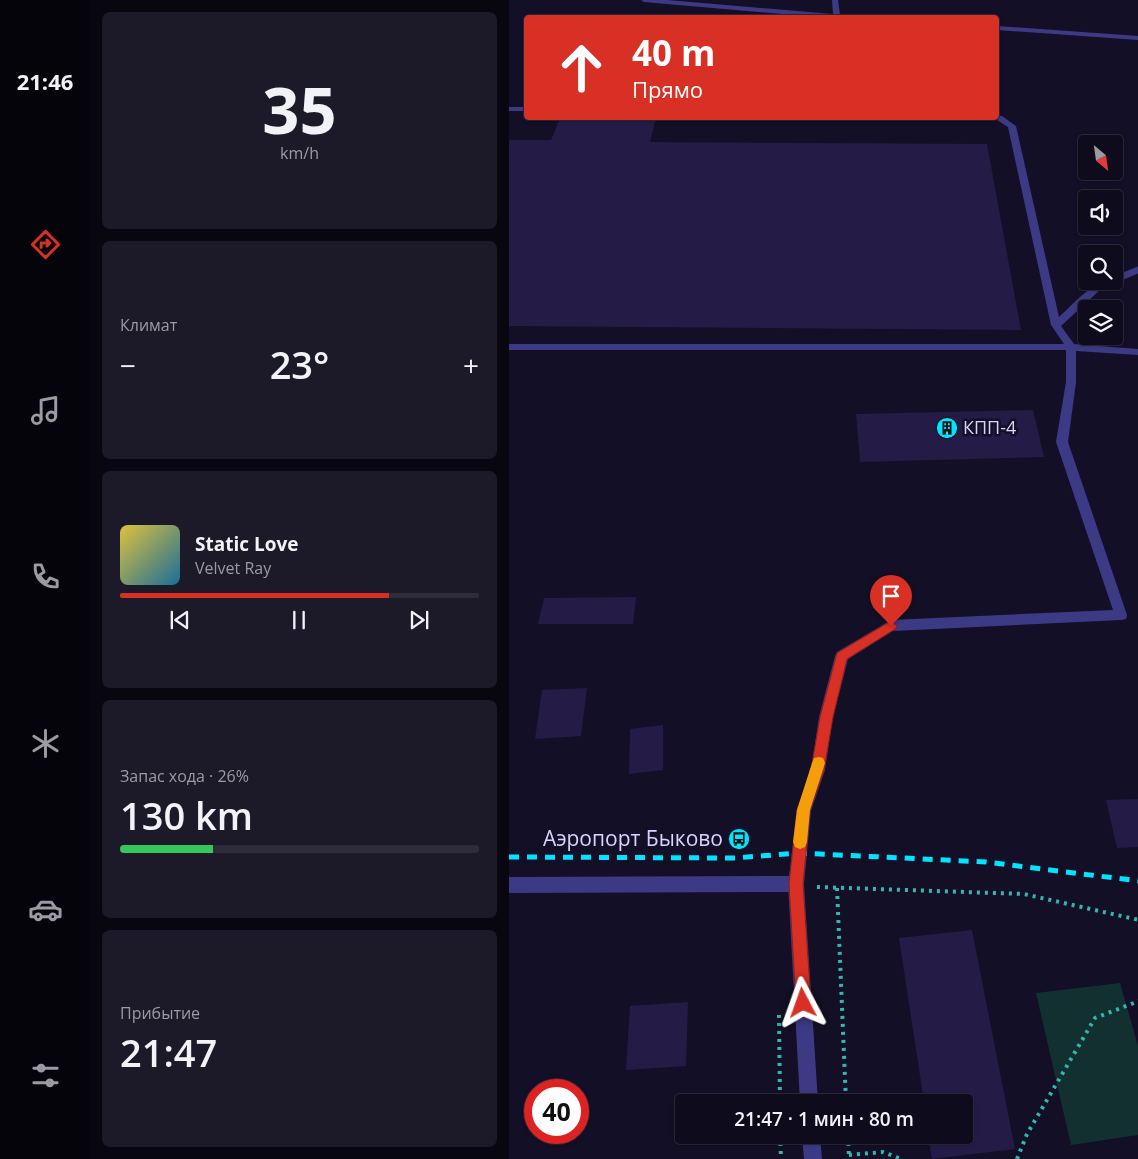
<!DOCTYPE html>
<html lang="ru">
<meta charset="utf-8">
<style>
:root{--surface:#0e0b1c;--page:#1c1929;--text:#f1f3f6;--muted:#9b9ba3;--line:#2e2b3b;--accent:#d93025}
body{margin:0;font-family:"Open Sans",sans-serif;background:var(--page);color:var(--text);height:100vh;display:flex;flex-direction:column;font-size:19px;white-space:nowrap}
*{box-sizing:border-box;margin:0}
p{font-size:16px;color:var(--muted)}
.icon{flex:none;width:28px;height:28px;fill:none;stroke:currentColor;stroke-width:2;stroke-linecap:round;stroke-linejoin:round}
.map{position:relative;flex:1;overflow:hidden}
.drawer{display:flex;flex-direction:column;gap:12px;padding:12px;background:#08060f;width:419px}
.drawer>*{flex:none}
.hud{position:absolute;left:15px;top:15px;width:475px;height:105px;border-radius:5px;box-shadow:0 1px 4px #0004,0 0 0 1px var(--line);background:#d93025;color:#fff;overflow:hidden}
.needle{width:32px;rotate:151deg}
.buttons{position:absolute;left:569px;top:135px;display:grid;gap:10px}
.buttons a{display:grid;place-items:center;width:45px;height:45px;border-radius:5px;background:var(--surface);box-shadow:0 1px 4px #0004,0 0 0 1px var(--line);font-size:25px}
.speed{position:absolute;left:15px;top:1079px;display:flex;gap:10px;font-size:25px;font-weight:700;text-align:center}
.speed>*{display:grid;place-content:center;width:65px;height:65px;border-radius:50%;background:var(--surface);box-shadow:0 1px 4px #0004,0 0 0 1px var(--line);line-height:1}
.speed .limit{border:8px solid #d22;background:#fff;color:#111}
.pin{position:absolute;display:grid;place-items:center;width:42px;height:42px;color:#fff;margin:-51px -21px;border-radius:50% 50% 50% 0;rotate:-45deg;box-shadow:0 0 5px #0007}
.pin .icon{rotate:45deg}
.me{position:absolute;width:55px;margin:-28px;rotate:356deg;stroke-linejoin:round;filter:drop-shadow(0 0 4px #0008)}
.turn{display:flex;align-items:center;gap:18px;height:105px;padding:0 25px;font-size:22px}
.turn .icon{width:65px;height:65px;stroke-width:2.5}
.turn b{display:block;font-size:35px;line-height:42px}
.big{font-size:38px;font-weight:600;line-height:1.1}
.drawer .widget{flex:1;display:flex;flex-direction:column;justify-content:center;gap:8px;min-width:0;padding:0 18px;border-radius:8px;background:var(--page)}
.drawer .dial{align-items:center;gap:0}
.dial b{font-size:65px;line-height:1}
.song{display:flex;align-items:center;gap:15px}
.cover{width:60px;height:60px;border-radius:8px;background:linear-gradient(135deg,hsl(50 70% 55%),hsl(200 70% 35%))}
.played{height:5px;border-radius:2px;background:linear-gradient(90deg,var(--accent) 75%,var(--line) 75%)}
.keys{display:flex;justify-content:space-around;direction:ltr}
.heat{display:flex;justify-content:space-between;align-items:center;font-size:28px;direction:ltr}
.charge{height:8px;border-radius:4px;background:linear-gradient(90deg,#34c759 26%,var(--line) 0)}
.trip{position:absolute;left:166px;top:1094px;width:298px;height:50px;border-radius:5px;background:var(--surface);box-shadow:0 1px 4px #0004,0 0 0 1px var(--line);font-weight:600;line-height:50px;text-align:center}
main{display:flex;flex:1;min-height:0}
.tab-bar{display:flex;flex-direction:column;width:90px;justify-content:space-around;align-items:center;background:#06040b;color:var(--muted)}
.tab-bar .icon{width:35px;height:35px}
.tab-bar .on{color:var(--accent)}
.tab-bar b{font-size:22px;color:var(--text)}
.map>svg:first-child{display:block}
.green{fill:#12302f}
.building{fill:#241b47}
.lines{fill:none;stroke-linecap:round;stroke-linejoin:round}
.path{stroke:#2fb8b0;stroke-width:4;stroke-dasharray:3 5;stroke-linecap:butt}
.service{fill:#3d3a85;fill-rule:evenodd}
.minor{fill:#3d3a85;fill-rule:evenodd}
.tertiary{fill:#3d3a85;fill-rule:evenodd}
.rail{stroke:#00e5ff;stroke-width:5;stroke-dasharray:10 8;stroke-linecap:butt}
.route{fill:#d93025;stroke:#8d1f18}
.slow{fill:#f59e0b}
.labels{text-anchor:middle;stroke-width:5;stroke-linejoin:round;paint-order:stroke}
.poi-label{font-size:18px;fill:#d9d4ff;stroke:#130f26;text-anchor:start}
.near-poi-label{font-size:21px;fill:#d9d4ff;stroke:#130f26;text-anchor:end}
</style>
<main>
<nav class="tab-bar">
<b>21:46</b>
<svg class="icon on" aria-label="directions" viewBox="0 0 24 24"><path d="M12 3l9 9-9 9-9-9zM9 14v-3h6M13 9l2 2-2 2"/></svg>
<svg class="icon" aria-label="music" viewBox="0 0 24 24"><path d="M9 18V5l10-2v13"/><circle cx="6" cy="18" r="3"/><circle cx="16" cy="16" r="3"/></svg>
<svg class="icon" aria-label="phone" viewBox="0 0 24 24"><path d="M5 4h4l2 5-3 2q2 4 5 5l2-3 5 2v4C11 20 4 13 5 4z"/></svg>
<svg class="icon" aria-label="climate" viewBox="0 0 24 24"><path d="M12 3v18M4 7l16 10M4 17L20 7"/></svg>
<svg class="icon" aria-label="car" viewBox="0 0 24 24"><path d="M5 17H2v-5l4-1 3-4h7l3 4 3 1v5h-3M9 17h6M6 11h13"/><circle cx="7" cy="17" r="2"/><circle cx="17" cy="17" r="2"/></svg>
<svg class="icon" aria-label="filters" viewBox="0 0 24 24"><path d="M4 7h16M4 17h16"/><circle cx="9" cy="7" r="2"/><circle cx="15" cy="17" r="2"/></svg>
</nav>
<section class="drawer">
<div class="widget dial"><b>35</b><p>km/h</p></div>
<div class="widget"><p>Климат</p>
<div class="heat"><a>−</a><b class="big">23°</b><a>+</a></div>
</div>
<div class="widget">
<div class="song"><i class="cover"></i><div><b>Static Love</b><p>Velvet Ray</p></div></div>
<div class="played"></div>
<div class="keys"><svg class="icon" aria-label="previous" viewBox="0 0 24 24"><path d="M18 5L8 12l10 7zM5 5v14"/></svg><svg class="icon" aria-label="pause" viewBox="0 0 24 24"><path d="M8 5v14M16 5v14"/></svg><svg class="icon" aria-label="next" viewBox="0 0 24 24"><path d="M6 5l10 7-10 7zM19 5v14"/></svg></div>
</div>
<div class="widget"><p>Запас хода · 26%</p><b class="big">130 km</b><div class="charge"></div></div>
<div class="widget"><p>Прибытие</p><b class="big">21:47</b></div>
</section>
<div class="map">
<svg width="630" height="1159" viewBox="0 0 630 1159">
<rect width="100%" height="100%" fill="#130f26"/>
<path class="green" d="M611,983L629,1046V1135L562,1145L527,993Z"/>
<path class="building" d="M51,118H147L141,142L478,144L512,330L0,326V140H42Z
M524,410L535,457L351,462L347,414Z
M127,597L124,624H29L35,598Z
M78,688L72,736L26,739L33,690Z
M154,725V770L120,774L121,729Z
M630,799V847L608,848L597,800Z
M463,930L506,1149L423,1159L419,1135H455V1102H415L390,938Z
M179,1002L177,1066L117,1070L121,1006Z"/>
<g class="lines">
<path class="path" d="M308,887L515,894L630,920
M328,888L337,1102
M270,1015L271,1102
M271,1135L272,1159
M339,1135L340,1159
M340,1155L374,1152L392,1159
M508,1159L518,1134L586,1018L630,1001"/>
<path class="service" d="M132,0H158L324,14L323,0H329L331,15L351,18H318L135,2Z
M488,26L630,36V40L488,30Z
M0,107H18V111H0Z
M488,116H493L507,126L550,317C567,302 582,281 605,281V276L630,266V273L592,289L552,326L565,344L630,349V355L567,351V382L559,442L618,615L617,619L612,620L384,631L339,659L324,717L316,770L314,775L309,777L304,775L302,770L310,717L326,656L328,652L382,620L604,610L547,442L557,382V350H0V344H555L542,325L499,127L488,120L479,118H488Z"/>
<path class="minor" d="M287,876L293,878L295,884L293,890L287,892L0,893V877Z"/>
<path class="tertiary" d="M309,763L314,765L316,770L302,811L295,884L309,1102H291L279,884L288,811L304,765Z
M293,1135H311L313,1159H295Z"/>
<path class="rail" d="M0,857L226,858L289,853L477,862L630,881"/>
</g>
<path class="route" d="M382,621L388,626L386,629L338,659L324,717L315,770L301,810L294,884L302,1003L300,1009L294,1011L289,1009L287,1003L280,884L288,810L302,770L311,717L328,653Z"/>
<path class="slow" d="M310,757L314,758L316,763L301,810L298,842L296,847L291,849L286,847L284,842L288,810L303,763L305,758Z"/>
<defs>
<g id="building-disc" transform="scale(1.125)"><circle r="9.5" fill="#00e5ff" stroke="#130f26"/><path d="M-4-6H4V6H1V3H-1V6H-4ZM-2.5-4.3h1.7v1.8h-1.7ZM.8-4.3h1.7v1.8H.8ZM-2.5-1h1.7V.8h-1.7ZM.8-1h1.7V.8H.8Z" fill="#111"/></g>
<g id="bus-disc" transform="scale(1.125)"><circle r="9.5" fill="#00e5ff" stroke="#130f26"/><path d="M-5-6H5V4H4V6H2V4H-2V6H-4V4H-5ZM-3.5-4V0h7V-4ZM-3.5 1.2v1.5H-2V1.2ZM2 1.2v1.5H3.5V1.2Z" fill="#111"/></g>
</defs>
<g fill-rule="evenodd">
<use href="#building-disc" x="438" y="428"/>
<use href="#bus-disc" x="230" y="839"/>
</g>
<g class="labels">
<g class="poi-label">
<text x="454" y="434">КПП-4</text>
</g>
<g class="near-poi-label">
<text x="214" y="846">Аэропорт Быково</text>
</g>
</g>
</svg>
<div class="buttons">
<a><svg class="needle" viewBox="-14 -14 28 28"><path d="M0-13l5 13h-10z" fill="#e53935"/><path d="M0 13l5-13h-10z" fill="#9b9ba3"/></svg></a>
<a><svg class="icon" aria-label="sound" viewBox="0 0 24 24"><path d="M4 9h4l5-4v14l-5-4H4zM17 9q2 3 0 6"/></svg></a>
<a><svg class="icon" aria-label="search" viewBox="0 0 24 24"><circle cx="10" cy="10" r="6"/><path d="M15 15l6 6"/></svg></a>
<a><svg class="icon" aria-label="layers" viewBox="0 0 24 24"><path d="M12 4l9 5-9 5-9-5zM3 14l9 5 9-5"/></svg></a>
</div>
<div class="speed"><div class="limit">40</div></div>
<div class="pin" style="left:382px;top:626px;background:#d93025"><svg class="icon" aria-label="arrive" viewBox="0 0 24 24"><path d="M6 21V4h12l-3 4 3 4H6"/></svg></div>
<svg class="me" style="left:294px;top:1003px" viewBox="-20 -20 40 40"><path d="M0-17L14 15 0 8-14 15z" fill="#d93025" stroke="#fff" stroke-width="4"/></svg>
<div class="trip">21:47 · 1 мин · 80 m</div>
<div class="hud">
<div class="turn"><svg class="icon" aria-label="ahead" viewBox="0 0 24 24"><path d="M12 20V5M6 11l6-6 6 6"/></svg><div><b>40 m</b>Прямо</div></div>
</div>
</div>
</main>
